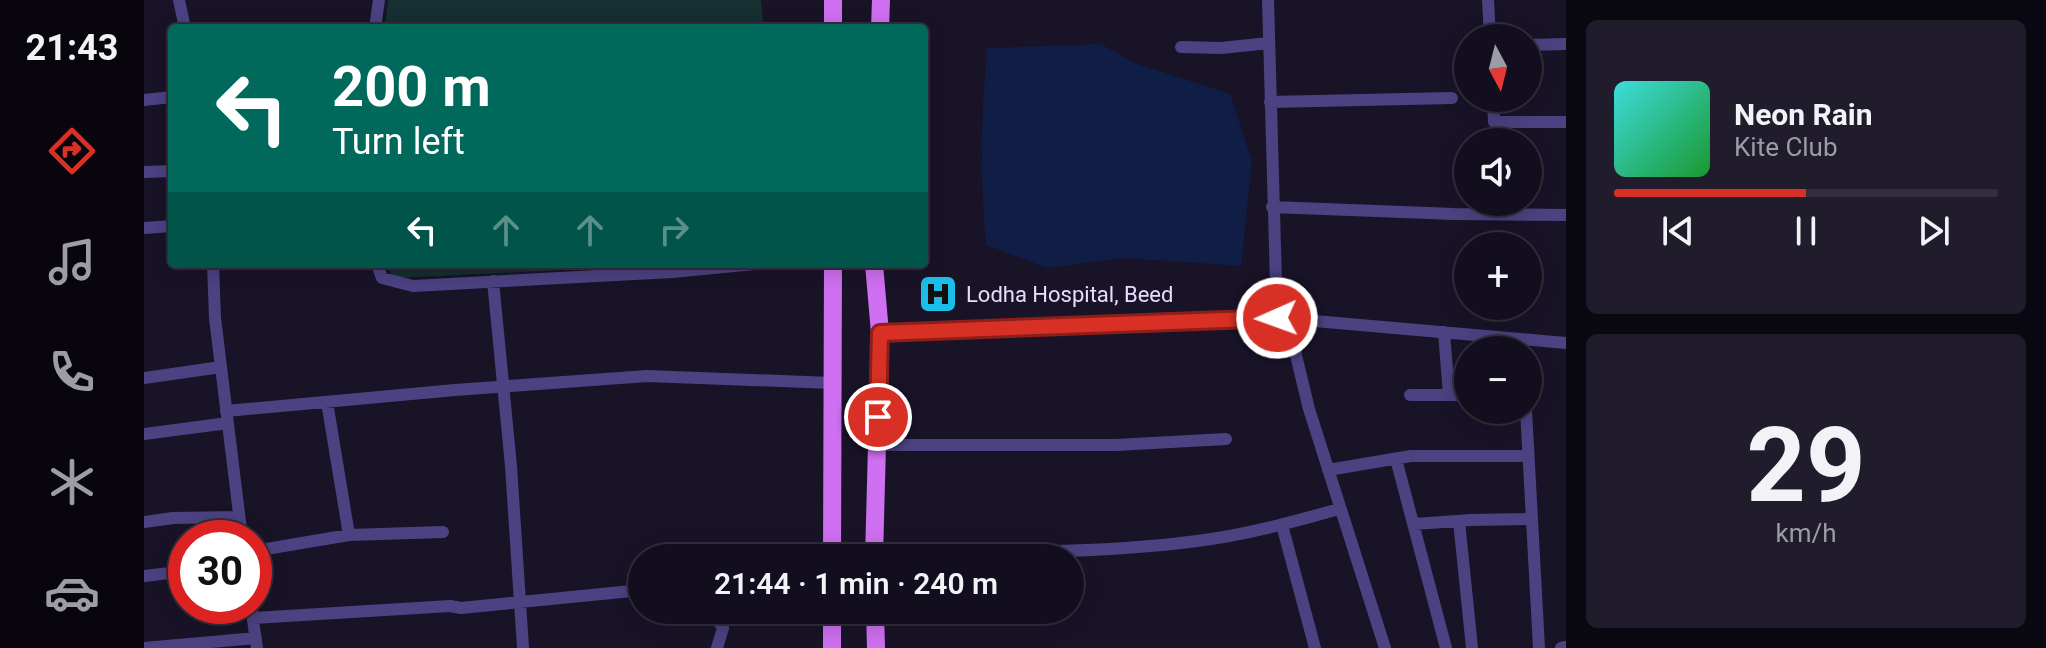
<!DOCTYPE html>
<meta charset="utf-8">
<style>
:root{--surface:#130e1e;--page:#201c2b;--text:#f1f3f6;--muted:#9d9ca4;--line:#322e3c;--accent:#d93025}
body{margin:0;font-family:Roboto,sans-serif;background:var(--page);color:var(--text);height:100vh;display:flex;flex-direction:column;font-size:30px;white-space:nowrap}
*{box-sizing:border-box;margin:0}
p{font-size:26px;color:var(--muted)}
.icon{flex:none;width:44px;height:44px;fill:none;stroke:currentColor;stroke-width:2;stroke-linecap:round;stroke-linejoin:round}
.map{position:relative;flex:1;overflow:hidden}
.drawer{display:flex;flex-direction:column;gap:20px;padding:20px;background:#0a0810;width:480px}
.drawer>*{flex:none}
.hud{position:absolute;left:24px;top:24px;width:760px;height:244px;border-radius:8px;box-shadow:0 4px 20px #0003,0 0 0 2px var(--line);background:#00695c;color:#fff;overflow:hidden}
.needle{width:52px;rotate:173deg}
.controls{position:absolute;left:1310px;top:24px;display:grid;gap:16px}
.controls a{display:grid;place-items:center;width:88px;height:88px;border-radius:50%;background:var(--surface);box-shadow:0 4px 20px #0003,0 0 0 2px var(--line);font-size:40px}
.speed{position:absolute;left:24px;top:520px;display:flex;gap:16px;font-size:40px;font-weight:700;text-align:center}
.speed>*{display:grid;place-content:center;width:104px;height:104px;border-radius:50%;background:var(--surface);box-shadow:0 4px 20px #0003,0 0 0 2px var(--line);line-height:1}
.speed .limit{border:12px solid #d22;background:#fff;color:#111}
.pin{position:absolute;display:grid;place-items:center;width:68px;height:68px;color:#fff;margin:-34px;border:4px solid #fff;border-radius:50%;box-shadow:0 2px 8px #0007}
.me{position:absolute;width:88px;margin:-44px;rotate:268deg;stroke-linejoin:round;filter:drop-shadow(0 0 6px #0008)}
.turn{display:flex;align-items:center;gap:28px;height:168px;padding:0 32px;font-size:36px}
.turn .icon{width:104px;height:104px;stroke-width:2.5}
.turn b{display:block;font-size:56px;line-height:68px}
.lanes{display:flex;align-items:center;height:76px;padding:0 32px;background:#0003;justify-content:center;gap:40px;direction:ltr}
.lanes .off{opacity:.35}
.drawer .tile{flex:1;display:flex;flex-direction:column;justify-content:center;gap:12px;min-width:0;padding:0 28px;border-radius:12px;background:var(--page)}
.drawer .dial{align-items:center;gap:0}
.dial b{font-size:104px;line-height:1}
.song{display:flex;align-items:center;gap:24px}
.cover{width:96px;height:96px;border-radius:12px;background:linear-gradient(135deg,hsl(180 70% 55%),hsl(130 70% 35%))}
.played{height:8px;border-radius:4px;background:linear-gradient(90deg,var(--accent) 50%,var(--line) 50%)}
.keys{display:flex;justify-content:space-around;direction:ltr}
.trip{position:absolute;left:484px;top:544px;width:456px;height:80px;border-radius:40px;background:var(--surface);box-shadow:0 4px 20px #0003,0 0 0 2px var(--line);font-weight:600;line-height:80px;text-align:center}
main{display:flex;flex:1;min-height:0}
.tabs{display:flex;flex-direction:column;width:144px;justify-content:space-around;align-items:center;background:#08060c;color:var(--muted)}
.tabs .icon{width:56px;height:56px}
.tabs .on{color:var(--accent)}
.tabs b{font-size:36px;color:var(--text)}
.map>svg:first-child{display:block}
.green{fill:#162f31}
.water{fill:#101d44}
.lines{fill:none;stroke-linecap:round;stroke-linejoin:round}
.minor{stroke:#4c4282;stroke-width:12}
.primary{stroke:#cf6ff1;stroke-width:18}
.route-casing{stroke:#8d1f18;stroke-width:20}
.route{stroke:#d93025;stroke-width:14}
.labels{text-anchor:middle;stroke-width:8;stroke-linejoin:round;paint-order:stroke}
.poi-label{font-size:22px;fill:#e4ddfc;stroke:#191328;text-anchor:start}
</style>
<main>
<nav class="tabs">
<b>21:43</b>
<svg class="icon on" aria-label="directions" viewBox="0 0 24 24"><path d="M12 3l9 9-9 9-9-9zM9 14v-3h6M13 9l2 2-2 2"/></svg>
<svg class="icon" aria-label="music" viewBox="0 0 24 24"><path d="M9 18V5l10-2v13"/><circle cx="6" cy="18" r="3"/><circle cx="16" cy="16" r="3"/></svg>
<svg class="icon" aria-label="phone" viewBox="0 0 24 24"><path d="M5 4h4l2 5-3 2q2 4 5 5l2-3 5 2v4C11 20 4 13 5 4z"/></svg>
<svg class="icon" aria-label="climate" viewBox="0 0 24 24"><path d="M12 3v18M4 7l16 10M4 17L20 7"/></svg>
<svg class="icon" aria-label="car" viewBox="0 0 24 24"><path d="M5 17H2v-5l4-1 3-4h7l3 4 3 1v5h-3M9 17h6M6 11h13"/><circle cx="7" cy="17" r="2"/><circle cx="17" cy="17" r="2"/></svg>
</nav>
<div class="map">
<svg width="1422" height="648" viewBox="0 0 1422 648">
<rect width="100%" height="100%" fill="#191328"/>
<path class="green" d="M244,0H617L620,28H241Z
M242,264H548L250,278Z"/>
<path class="water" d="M957,44L991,63L1086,94L1108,161L1097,266L980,258L904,268L842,245C836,179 837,115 843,48Z"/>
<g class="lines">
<path class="minor" d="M35,0L41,28
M1344,0L1346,38
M231,28L235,0
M1384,45L1422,44
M1037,47L1077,48L1125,43
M1349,98L1350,122H1422
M0,100L28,97
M1126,102L1308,98
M0,172L28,171
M1128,207L1310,214L1422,215
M0,228L28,226
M69,264L71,318L98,538
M233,264L238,278L269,286L528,272L611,264
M349,281L367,466L379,648
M1136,318L1422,343
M1143,318L1165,409L1241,648
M1300,332L1305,395
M736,333L1133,318L1124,0
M0,378L77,367
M1266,395H1324
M183,402L205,535
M1382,410L1395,648
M82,411L311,390L503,376L688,383
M0,434L84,423
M733,445H972L1082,439
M1252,459L1302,648
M1184,470L1267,456H1384
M1315,521L1328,648
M0,522L29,518L95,517
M1270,524L1327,520L1387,519
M1138,525L1171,648
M730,550C837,552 946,555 1053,541C1101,535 1149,522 1195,509
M110,551L205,535L299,532
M0,576L42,571
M107,606L113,648
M567,610L579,628L573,648
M109,618L306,606L317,608L498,590
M0,648L112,638
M1417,648L1422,647"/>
<path class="primary" d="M689,28V0
M736,28L737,0
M688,558L689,264
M730,558L736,333L730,264
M731,610L732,648
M688,648V610"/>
</g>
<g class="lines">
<g class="route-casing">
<path id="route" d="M734,417L736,333L1133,318"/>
</g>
<use href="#route" class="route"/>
</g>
<defs>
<g id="hospital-square" transform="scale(2)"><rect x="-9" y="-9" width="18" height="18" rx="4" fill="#1cbee9" stroke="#191328"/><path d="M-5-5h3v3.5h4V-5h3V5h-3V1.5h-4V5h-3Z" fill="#111"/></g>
</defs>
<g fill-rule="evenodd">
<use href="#hospital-square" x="794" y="294"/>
</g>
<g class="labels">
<g class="poi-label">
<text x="822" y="302">Lodha Hospital, Beed</text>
</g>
</g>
</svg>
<div class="controls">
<a><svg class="needle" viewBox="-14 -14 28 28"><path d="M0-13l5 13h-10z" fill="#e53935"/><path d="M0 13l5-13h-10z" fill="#9d9ca4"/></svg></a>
<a><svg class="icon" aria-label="sound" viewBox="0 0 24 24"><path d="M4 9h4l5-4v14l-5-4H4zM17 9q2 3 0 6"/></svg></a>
<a>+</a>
<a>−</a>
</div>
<div class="speed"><div class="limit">30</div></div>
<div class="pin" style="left:734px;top:417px;background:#d93025"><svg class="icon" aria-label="arrive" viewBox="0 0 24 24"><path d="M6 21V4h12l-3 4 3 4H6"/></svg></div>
<svg class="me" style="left:1133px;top:318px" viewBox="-20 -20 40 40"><circle r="17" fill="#d93025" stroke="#fff" stroke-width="3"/><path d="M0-11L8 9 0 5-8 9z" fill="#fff"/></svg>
<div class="trip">21:44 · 1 min · 240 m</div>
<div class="hud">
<div class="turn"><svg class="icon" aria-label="left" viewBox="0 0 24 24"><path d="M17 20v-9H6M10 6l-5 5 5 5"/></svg><div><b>200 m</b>Turn left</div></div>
<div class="lanes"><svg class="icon" aria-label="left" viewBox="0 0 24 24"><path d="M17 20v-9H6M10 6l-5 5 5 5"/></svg><svg class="icon off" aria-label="ahead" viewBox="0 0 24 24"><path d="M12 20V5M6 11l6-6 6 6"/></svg><svg class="icon off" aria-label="ahead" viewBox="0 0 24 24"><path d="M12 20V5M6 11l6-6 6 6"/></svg><svg class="icon off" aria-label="right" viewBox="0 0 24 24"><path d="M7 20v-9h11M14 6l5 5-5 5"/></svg></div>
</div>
</div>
<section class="drawer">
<div class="tile">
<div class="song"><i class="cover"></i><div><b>Neon Rain</b><p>Kite Club</p></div></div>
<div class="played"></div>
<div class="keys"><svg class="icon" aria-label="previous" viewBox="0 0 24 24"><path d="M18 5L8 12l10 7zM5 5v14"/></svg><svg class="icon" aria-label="pause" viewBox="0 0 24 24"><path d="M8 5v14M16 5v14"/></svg><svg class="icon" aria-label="next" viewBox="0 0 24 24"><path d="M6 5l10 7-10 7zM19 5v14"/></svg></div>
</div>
<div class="tile dial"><b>29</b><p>km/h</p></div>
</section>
</main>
